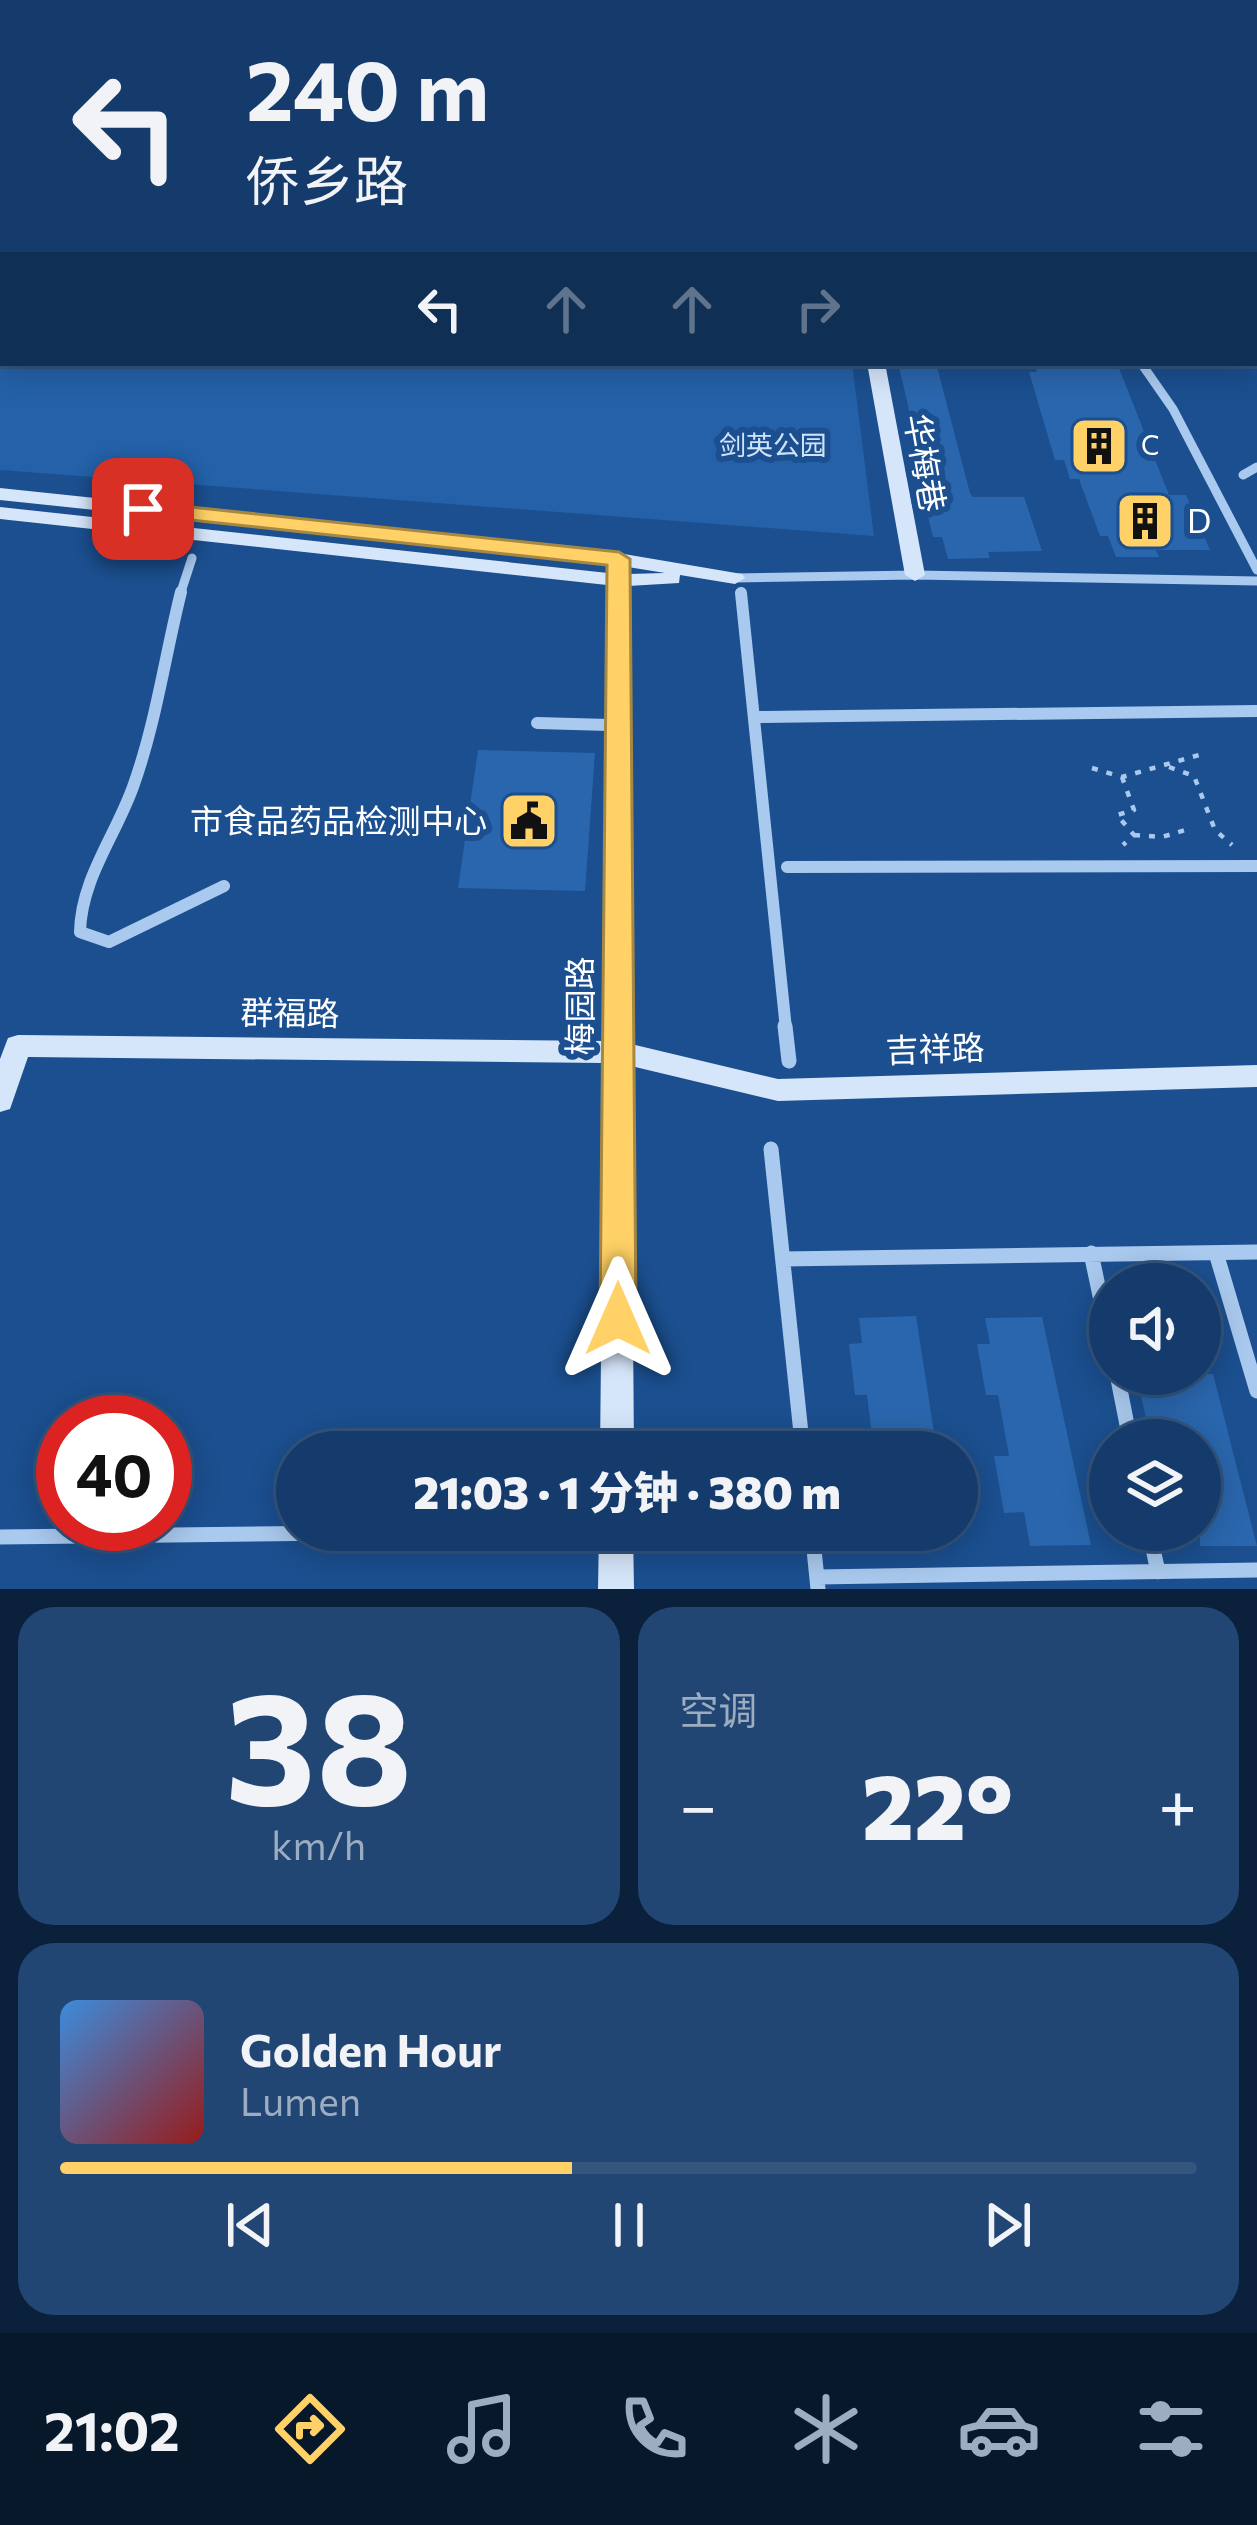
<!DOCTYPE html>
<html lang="zh">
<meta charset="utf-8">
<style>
:root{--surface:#143b6b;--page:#214673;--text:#f1f3f6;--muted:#9dadc1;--line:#33557e;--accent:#ffd166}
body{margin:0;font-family:Commissioner,"Noto Sans SC",sans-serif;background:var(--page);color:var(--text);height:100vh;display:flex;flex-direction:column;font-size:45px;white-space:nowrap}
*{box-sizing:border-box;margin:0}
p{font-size:39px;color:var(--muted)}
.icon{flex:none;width:66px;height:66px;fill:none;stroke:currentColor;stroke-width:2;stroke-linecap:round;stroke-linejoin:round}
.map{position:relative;height:1589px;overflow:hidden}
.sheet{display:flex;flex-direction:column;gap:18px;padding:18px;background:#0b203b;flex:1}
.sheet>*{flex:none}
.top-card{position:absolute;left:0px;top:0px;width:1257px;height:366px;box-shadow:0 6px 30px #0003,0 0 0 3px var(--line);background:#143b6b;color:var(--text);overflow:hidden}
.buttons{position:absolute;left:1089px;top:1263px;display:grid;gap:24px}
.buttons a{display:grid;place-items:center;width:132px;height:132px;border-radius:50%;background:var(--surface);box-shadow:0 6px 30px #0003,0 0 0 3px var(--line);font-size:60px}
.speed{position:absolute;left:36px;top:1395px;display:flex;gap:24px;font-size:60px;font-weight:700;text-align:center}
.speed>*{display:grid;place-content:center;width:156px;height:156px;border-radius:50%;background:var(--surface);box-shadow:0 6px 30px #0003,0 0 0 3px var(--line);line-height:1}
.speed .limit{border:18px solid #d22;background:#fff;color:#111}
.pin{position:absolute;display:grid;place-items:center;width:102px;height:102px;color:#fff;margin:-51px;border-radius:24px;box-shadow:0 6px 18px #0006}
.me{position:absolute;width:132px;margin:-66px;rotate:0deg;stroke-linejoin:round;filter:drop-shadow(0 0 9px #0008)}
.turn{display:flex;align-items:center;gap:42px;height:252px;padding:0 48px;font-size:54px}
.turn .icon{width:156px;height:156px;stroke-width:2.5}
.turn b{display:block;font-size:84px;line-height:102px}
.lanes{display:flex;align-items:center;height:114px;padding:0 48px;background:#0003;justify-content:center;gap:60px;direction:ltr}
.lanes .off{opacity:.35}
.big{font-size:90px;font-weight:800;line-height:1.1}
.sheet .widget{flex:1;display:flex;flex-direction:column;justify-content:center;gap:18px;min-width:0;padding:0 42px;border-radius:36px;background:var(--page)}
.sheet .dial{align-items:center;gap:0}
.dial b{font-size:156px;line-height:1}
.song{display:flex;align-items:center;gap:36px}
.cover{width:144px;height:144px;border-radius:18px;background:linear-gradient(135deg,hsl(210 70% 55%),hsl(0 70% 35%))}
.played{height:12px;border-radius:6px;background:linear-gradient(90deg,var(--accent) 45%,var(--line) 45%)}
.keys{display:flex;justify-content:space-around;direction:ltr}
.heat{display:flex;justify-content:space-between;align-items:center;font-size:66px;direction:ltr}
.sheet .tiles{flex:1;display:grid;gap:18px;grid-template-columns:1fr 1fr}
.widget:last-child{grid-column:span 2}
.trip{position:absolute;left:276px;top:1431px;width:702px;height:120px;border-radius:60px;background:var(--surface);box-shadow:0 6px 30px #0003,0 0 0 3px var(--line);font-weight:800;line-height:120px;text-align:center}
.menu{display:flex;height:192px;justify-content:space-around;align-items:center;background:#08182b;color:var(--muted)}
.menu .icon{width:84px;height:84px}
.menu .on{color:var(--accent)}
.menu b{font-size:54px;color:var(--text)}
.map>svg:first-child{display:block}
.green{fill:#2461a8}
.water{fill:#123a6d;stroke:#9cc4f0;stroke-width:3}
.building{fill:#2a66ad}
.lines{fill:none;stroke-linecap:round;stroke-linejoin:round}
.path-far1{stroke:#a9c9ee;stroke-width:3;stroke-dasharray:3 6;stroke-linecap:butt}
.path{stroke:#a9c9ee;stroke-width:4.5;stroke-dasharray:6 9;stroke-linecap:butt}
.street-far2{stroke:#a9c9ee;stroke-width:9}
.street-far1{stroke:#a9c9ee;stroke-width:12}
.street{stroke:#a9c9ee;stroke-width:15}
.secondary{fill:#d6e6fa;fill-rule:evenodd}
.route{fill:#ffd166;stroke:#a68842;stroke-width:3}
.labels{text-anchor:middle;stroke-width:12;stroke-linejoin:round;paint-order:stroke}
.far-park-label{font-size:27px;fill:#cfe3fa;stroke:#1b4f8f}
.far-poi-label{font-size:27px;fill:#fff;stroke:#1b4f8f;text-anchor:start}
.street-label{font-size:33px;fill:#fff;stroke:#1b4f8f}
.poi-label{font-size:33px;fill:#fff;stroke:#1b4f8f;text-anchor:start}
</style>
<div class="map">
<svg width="1257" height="1589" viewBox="0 0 1257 1589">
<rect width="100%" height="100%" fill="#1b4f8f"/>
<path class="green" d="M0,0H950L3,3V363H852L874,536L0,470Z"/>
<path class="water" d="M90,0H932L933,3H88Z"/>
<path class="building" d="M898,363H936L970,493L973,497H1024L1042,551L988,552L990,558L948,559L942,537H933L926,508H932Z
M1034,363H1117L1169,495H1186L1210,550H1156L1159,557H1116L1108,536H1100L1079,479H1070L1064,460H1055L1029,372H1037Z
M478,750L595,753L585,891L458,888Z
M916,1316L937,1452H874L867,1395H855L849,1344L862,1343L859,1318Z
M1042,1317L1091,1545L1030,1546L1024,1512L1004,1513L994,1456H1009L998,1395H986L977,1344H990L985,1318Z
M1136,1374H1213L1257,1546H1200V1440H1151Z"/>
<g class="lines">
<path class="path-far1" d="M13,3L75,1
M523,363H595"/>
<path class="path" d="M1169,767L1194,776L1215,830L1232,845
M1092,768L1122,777L1199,755
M1122,777L1134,810L1117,815L1134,835L1123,845
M1134,835L1162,837L1192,828"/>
<path class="street-far2" d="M1141,363L1173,409L1257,570
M1243,475L1257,467
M735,578L915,575L1257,581
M180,595L192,558"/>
<path class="street-far1" d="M181,592C165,656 156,722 134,784C117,834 81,878 80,932L109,942L224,886
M741,593L786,1029
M757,717L1257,711
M537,723L609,725
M787,867L1257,866"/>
<path class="street" d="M785,1026L789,1061
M771,1149L803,1452
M1091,1253L1110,1343
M1216,1253L1257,1391
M783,1259L1257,1252
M1117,1374L1130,1440
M812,1530L818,1589
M1149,1530L1158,1572
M0,1537L592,1530
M817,1577L1257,1570"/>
<path class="secondary" d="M1254,125H1257V133H1254Z
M867,363H885L925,575L915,581L905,575Z
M0,488L618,553L742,574L745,578L735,584L680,575L679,583L628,586L631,1044L778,1079L1257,1065V1087L778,1101L631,1066L634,1452H600L604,1063L28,1057L10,1109L0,1112V1059L8,1038L18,1035L604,1041L607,585L0,519V507L608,573V564L0,500ZM628,567L665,573L628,574Z
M599,1530H633L634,1589H598Z"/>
</g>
<path class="route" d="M143,502L619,552L630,559L636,1319L630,1330L618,1335L605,1330L600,1319L607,565L135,514V504Z"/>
<defs>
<g id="building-square" transform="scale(3)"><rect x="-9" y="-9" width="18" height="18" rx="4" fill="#ffd166" stroke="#1b4f8f"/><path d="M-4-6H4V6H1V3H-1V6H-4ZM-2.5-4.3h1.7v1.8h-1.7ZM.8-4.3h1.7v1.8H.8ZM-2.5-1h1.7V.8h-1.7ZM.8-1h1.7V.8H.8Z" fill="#111"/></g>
<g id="civic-square" transform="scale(3)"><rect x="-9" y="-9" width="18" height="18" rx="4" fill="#ffd166" stroke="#1b4f8f"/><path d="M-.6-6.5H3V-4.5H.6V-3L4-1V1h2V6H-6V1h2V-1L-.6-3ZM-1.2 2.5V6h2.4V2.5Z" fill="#111"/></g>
</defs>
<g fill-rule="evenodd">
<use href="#building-square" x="1099" y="446"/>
<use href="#building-square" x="1145" y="521"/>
<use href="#civic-square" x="529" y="821"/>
</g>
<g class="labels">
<g class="far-park-label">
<text x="773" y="455">剑英公园</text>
</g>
<g class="far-poi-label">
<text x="1141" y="455">C</text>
</g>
<g class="street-label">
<text transform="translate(925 463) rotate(80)" y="12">华梅巷</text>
<text transform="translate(580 1006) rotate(-90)" y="12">梅园路</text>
<text transform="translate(290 1013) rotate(1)" y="12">群福路</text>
<text transform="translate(935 1049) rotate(-2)" y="12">吉祥路</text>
</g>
<g class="poi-label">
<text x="1187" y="533">D</text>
<text x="487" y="833" text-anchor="end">市食品药品检测中心</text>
</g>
</g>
</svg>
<div class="buttons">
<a><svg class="icon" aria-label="sound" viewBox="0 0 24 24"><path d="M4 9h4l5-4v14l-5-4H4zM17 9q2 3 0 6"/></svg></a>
<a><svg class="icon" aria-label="layers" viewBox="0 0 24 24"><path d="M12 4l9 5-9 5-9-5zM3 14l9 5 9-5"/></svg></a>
</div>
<div class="speed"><div class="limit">40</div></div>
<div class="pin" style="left:143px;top:509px;background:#d93025"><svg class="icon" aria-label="arrive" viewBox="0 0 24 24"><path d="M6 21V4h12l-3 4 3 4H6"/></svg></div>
<svg class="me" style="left:618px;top:1319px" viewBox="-20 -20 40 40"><path d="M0-17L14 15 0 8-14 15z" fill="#ffd166" stroke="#fff" stroke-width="4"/></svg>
<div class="trip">21:03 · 1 分钟 · 380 m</div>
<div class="top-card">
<div class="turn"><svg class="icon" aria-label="left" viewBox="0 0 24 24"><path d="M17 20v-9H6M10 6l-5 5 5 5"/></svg><div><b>240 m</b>侨乡路</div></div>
<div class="lanes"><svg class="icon" aria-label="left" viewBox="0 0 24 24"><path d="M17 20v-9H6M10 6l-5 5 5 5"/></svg><svg class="icon off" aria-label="ahead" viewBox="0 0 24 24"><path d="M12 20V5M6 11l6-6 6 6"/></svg><svg class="icon off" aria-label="ahead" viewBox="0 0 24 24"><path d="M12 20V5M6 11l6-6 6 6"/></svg><svg class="icon off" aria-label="right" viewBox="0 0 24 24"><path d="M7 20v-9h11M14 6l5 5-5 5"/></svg></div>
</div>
</div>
<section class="sheet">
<div class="tiles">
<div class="widget dial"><b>38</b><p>km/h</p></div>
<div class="widget"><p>空调</p>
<div class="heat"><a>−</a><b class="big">22°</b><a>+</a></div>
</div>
<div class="widget">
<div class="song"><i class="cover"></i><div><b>Golden Hour</b><p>Lumen</p></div></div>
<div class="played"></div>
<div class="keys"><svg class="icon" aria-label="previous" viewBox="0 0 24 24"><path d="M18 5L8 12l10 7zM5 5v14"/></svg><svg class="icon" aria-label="pause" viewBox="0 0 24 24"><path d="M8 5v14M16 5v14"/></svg><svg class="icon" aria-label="next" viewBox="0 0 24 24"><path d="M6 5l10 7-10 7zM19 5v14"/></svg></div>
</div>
</div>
</section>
<nav class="menu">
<b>21:02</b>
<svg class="icon on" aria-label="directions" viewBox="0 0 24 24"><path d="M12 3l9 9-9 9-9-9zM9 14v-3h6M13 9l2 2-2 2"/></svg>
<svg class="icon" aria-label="music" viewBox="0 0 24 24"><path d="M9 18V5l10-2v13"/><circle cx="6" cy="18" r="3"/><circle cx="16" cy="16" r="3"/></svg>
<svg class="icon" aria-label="phone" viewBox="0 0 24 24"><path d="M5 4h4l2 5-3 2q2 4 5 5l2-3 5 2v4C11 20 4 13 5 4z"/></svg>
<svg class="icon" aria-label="climate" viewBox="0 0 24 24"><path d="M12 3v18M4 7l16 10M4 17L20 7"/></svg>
<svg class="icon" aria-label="car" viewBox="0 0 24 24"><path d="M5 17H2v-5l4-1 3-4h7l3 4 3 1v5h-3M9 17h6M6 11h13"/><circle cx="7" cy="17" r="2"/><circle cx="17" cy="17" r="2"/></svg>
<svg class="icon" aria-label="filters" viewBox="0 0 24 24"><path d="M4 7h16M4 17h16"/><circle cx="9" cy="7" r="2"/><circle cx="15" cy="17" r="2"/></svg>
</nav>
